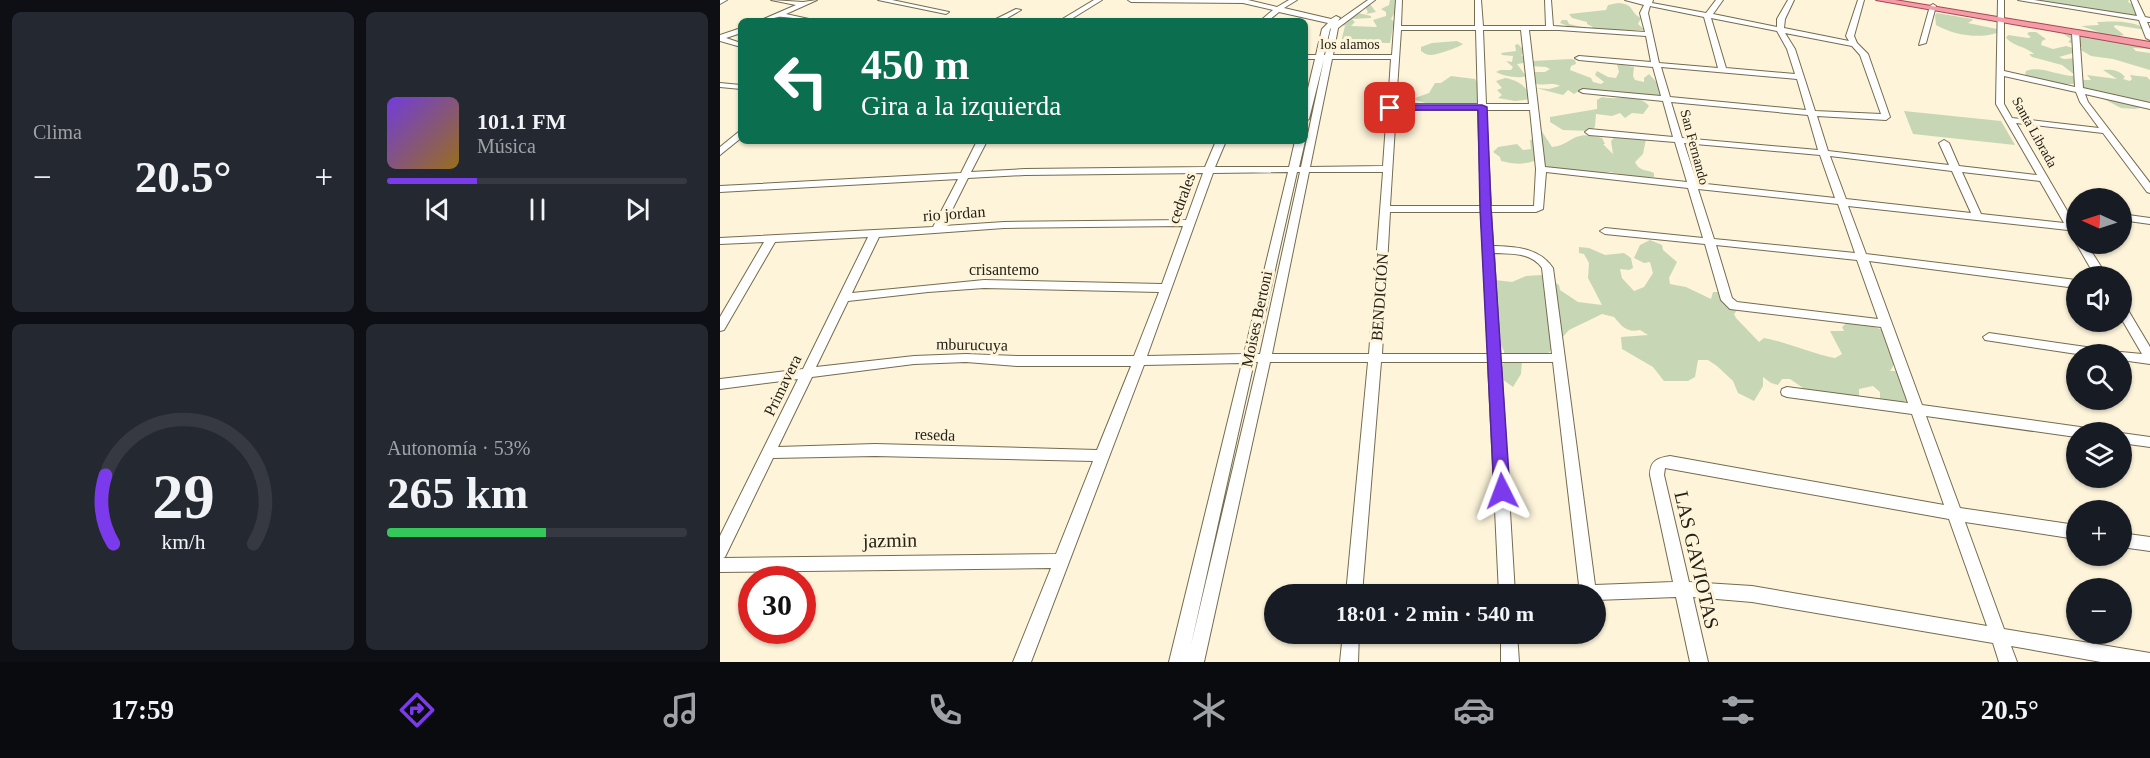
<!DOCTYPE html>
<html lang="es">
<meta charset="utf-8">
<style>
:root{--surface:#171b24;--page:#242831;--text:#f1f3f6;--muted:#9ea1a6;--line:#363941;--accent:#7c3aed}
body{margin:0;font-family:Georgia,serif;background:var(--page);color:var(--text);height:100vh;display:flex;flex-direction:column;font-size:22px;white-space:nowrap}
*{box-sizing:border-box;margin:0}
p{font-size:20px;color:var(--muted)}
.icon{flex:none;width:33px;height:33px;fill:none;stroke:currentColor;stroke-width:2;stroke-linecap:round;stroke-linejoin:round}
.map{position:relative;flex:1;overflow:hidden}
.drawer{display:flex;flex-direction:column;gap:12px;padding:12px;background:#0d0f14;width:720px}
.drawer>*{flex:none}
.guide{position:absolute;left:18px;top:18px;width:570px;height:126px;border-radius:9px;box-shadow:0 2px 4px #0004;background:#0b6e4f;color:#fff;overflow:hidden}
.needle{width:39px;rotate:273deg}
.controls{position:absolute;left:1346px;top:188px;display:grid;gap:12px}
.controls a{display:grid;place-items:center;width:66px;height:66px;border-radius:50%;background:var(--surface);box-shadow:0 2px 4px #0004;font-size:30px}
.speed{position:absolute;left:18px;top:566px;display:flex;gap:12px;font-size:30px;font-weight:700;text-align:center}
.speed>*{display:grid;place-content:center;width:78px;height:78px;border-radius:50%;background:var(--surface);box-shadow:0 2px 4px #0004;line-height:1}
.speed .limit{border:9px solid #d22;background:#fff;color:#111}
.pin{position:absolute;display:grid;place-items:center;width:51px;height:51px;color:#fff;margin:-26px;border-radius:12px;box-shadow:0 3px 9px #0006}
.me{position:absolute;width:66px;margin:-33px;rotate:357deg;stroke-linejoin:round;filter:drop-shadow(0 0 4px #0008)}
.turn{display:flex;align-items:center;gap:21px;height:126px;padding:0 24px;font-size:27px}
.turn .icon{width:78px;height:78px;stroke-width:2.5}
.turn b{display:block;font-size:42px;line-height:51px}
.big{font-size:45px;font-weight:700;line-height:1.1}
.drawer .widget{flex:1;display:flex;flex-direction:column;justify-content:center;gap:9px;min-width:0;padding:0 21px;border-radius:9px;background:var(--page)}
.drawer .dial{align-items:center;gap:0}
.dial svg{height:156px;overflow:visible;fill:none;stroke:var(--line);stroke-width:7;stroke-linecap:round;text-anchor:middle}
.dial text{fill:var(--text);stroke:none}
.song{display:flex;align-items:center;gap:18px}
.cover{width:72px;height:72px;border-radius:9px;background:linear-gradient(135deg,hsl(260 70% 55%),hsl(40 70% 35%))}
.played{height:6px;border-radius:3px;background:linear-gradient(90deg,var(--accent) 30%,var(--line) 30%)}
.keys{display:flex;justify-content:space-around;direction:ltr}
.heat{display:flex;justify-content:space-between;align-items:center;font-size:33px;direction:ltr}
.charge{height:9px;border-radius:4px;background:linear-gradient(90deg,#34c759 53%,var(--line) 0)}
.drawer .tiles{flex:1;display:grid;gap:12px;grid-template-columns:repeat(2,1fr)}
.trip{position:absolute;left:544px;top:584px;width:342px;height:60px;border-radius:30px;background:var(--surface);box-shadow:0 2px 4px #0004;font-weight:700;line-height:60px;text-align:center}
.tab-bar{display:flex;height:96px;justify-content:space-around;align-items:center;background:#090b0e;color:var(--muted)}
.tab-bar .icon{width:42px;height:42px}
.tab-bar .on{color:var(--accent)}
.tab-bar b{font-size:27px;color:var(--text)}
main{display:flex;flex:1;min-height:0}
.map>svg:first-child{display:block}
.green{fill:#c7d7b6}
.lines{fill:none;stroke-linecap:round;stroke-linejoin:round}
.minor-casing{stroke:#756b4f;stroke-width:2}
.major-casing{stroke:#a74750;stroke-width:2}
.minor{fill:#fff;fill-rule:evenodd}
.major{fill:#f49da9;fill-rule:evenodd}
.route{fill:#7c3aed;stroke:#51269a;stroke-width:1.5}
.labels{text-anchor:middle;stroke-width:6;stroke-linejoin:round;paint-order:stroke}
.far-street-label{font-size:14px;fill:#262116;stroke:#fdf4da}
.street-label{font-size:16px;fill:#262116;stroke:#fdf4da}
.near-street-label{font-size:20px;fill:#262116;stroke:#fdf4da}
</style>
<main>
<section class="drawer">
<div class="tiles">
<div class="widget"><p>Clima</p>
<div class="heat"><a>−</a><b class="big">20.5°</b><a>+</a></div>
</div>
<div class="widget">
<div class="song"><i class="cover"></i><div><b>101.1 FM</b><p>Música</p></div></div>
<div class="played"></div>
<div class="keys"><svg class="icon" aria-label="previous" viewBox="0 0 24 24"><path d="M18 5L8 12l10 7zM5 5v14"/></svg><svg class="icon" aria-label="pause" viewBox="0 0 24 24"><path d="M8 5v14M16 5v14"/></svg><svg class="icon" aria-label="next" viewBox="0 0 24 24"><path d="M6 5l10 7-10 7zM19 5v14"/></svg></div>
</div>
<div class="widget dial"><svg viewBox="0 0 100 80">
<path d="M14 69A42 42 0 1 1 86 69"/>
<path d="M14 69A42 42 0 0 1 10 34" stroke="#7c3aed"/>
<text x="50" y="56" font-size="32" font-weight="700">29</text>
<text x="50" y="72" font-size="11">km/h</text>
</svg></div>
<div class="widget"><p>Autonomía · 53%</p><b class="big">265 km</b><div class="charge"></div></div>
</div>
</section>
<div class="map">
<svg width="1430" height="662" viewBox="0 0 1430 662">
<rect width="100%" height="100%" fill="#fdf4da"/>
<path class="green" d="M670,0H682L671,19L677,24L673,27L670,43L621,42L625,26H629L618,25L650,4L656,12L646,14L648,12L645,7L638,13L651,16V18L632,19L635,22L631,26L657,27L653,20L666,16V12L661,9L669,5Z
M1308,0H1409L1408,2L1417,7L1419,16L1341,7Z
M898,3C915,4 909,12 921,18L918,24L925,30H858L840,23L842,20H847L849,24L870,29L873,27L867,24V22L852,18L849,14L886,10L888,5Z
M1217,13L1252,19L1253,20L1248,23L1277,29V33C1257,39 1234,35 1216,25L1215,15Z
M1377,22C1391,21 1416,20 1426,30L1395,25L1394,27L1404,35L1394,37L1430,46V49L1413,48L1416,51L1430,53V70L1393,59L1371,56L1361,50L1362,47L1348,42L1351,39L1343,34L1365,37L1355,31L1358,29L1379,32L1361,26L1379,25Z
M1309,32H1316L1326,39L1322,41L1321,45L1333,49L1346,46L1353,48V53L1339,57L1344,59L1357,58L1358,74L1364,80H1371L1367,75L1397,79L1383,70C1390,69 1400,70 1405,77L1403,79L1410,81L1412,79L1410,75L1427,77L1430,80V106L1415,109L1401,108L1355,84H1335L1308,77L1305,74L1306,71C1321,65 1340,77 1356,76L1342,65L1312,57L1309,54H1314C1305,46 1295,47 1286,38L1288,35L1308,38L1311,37L1307,34Z
M737,41L743,44C740,47 714,56 710,55C706,55 703,52 701,51V47L712,43Z
M798,44L805,52L801,55L805,58L804,63L797,64L806,76C799,79 783,76 776,72L780,70H791L793,67L786,61L792,62L793,56L782,55L781,53L796,51L795,45Z
M851,59L855,60L856,64L851,66L850,70L871,78L873,82L881,84L884,82L875,75L877,71L888,77L896,78L899,72L897,64L914,67L913,76L915,80L924,82V78L929,74L940,86L942,96L877,94L873,90L862,89L854,94L848,90L843,95L816,88L829,89L840,86C831,81 821,88 813,82V72H825L830,69L826,67L810,66L812,61Z
M731,76L755,79L759,85L762,106L712,105L692,99L709,93L715,83H721Z
M785,78C798,80 807,86 811,99L795,101L778,98L782,95L777,90L782,88L776,81Z
M882,97C897,101 918,92 929,106L923,114L912,113L905,118L900,113L892,116L876,114L875,127L870,131L843,130L830,122V117L877,109V100Z
M1184,111L1281,121L1295,145L1193,134Z
M821,130L832,147C855,144 851,129 882,138L885,144H883L893,154L891,141L895,137L926,139L923,154L915,162C920,172 926,169 934,173V177H914L890,172L881,175L827,169L814,161C803,165 793,164 781,161L780,157L773,152L778,147L797,144L803,150L811,149L810,140L820,139Z
M930,240L942,245L943,250L957,262L949,278L950,284L966,287L991,299L993,292H1000L1019,308L1014,314L1016,318L1039,342L1044,338C1067,342 1090,353 1115,358L1122,354L1110,331H1124L1122,327L1131,319L1163,330C1170,344 1181,357 1170,371H1178L1188,399L1183,403H1160V392L1153,386L1139,389V397L1086,390L1070,379H1062L1058,385L1051,383L1043,377V386L1034,401L1018,393L1013,381L997,366L988,360H978L975,377L968,381H944L933,367L902,349L901,337L928,335L920,330C906,333 902,326 894,317L882,314L849,330L822,360L802,361L801,374L793,387L782,379L784,351L778,340L775,280L792,282L806,276L822,275L839,285L840,290L858,302L882,305L868,278L869,263L864,254L859,253V247L869,248L885,255L904,253L911,258L913,268L909,270L900,269L902,278L914,291L924,287L933,273L930,262L924,263L914,258L920,245Z"/>
<g class="lines">
<g class="minor-casing">
<path id="minor" d="M0,0H7L0,4Z
M51,0L83,2L97,0L66,14L98,21C87,21 65,16 58,17C51,18 47,21 39,21L76,5Z
M158,0H172L229,12L226,14Z
M374,0H382L348,21H339Z
M408,0H528L557,7L569,0H577L564,8L611,19L616,16L620,18L618,21L648,0H655L618,28L613,55H672L676,0H682L681,26H755V0H761L763,26H826L825,0H831L833,26L925,32L920,13L924,5L905,0H933L932,3L986,13L996,0H1003L993,14L1057,27V19L1068,0H1074L1065,19L1064,28L1129,41L1126,36L1138,0H1144L1134,36L1137,43L1148,54L1170,117L1166,120L1097,116L1108,151L1229,165L1219,143L1224,140L1229,143L1239,166L1317,175L1276,104L1278,0H1284V71L1355,87L1352,33L1359,31L1363,88L1430,103V109L1365,94L1368,102L1430,183V193L1427,192L1383,133L1296,123L1356,226V238L1352,237L1348,230L1128,206L1146,254L1356,280V288L1149,261L1202,405L1360,427L1365,428L1367,432H1356V437L1206,416L1240,508L1356,525V539L1245,522L1284,629L1430,653V662H1381L1291,646L1297,662H1279L1273,643L1032,602L973,597L988,662H970L956,597L876,600V594H814L816,589L822,586L859,585L833,362H781L795,594H779L768,362H661L642,594H626L648,362H550L484,662H449L522,363L424,365L311,662H293L331,568L0,572V536L78,379L0,389V379L83,369L148,237L55,242L4,330L0,331V317L44,242L0,244V238L213,227L238,179L0,192V186L241,173L257,141H267L251,172L305,169L485,167L496,141H506L495,167H569L575,141H585L579,167H581L604,59L589,119L585,122V101L595,59H585V55H596L602,29L608,23L559,12L548,21H540L553,10L523,3L411,2ZM930,6L984,17L998,68L939,63L928,13ZM991,18L1057,31L1067,49L1075,74L1006,68ZM611,28L605,55H604L610,29ZM681,30H756L758,104H676ZM763,30H801L809,104H766ZM809,30H839L926,36L931,62L859,56L855,58L859,60L933,67L941,96L863,89L859,91L863,93L943,101L953,137L869,129L865,132L869,135L955,142L967,182L825,167ZM1065,33L1132,46L1140,55L1161,114L1095,111L1075,49ZM612,59H671L668,105L666,107L667,109L663,166L590,167ZM941,67L1077,79L1086,110L950,97ZM1284,76L1356,92L1360,102L1379,128L1292,118L1284,104ZM951,102L1088,115L1098,150L962,138ZM676,110H758L761,206H670ZM766,110H810L816,169L814,206H771ZM964,143L1100,155L1115,198L977,183ZM1110,156L1232,171L1251,213L1126,199ZM568,172L524,354L427,356L493,173ZM577,172H580L540,354H536ZM589,172H663L649,354H552ZM826,172L968,188L983,238L885,228L880,231L885,234L985,244L1001,300L1010,309L1161,327L1188,403L1067,387L1062,389L1061,392L1062,395L1067,397L1192,414L1224,505L950,456C937,458 930,461 930,475L953,582L875,585L833,268C818,247 797,247 773,246L771,212H816L823,209ZM1242,172L1320,181L1344,223L1261,214ZM483,173L466,220L284,222L224,226L248,178L305,175ZM978,189L1118,204L1135,253L994,239ZM670,212H761L768,354H662ZM463,226L442,284L264,280L132,293L159,237L284,228ZM996,245L1137,260L1158,319L1017,302L1012,298ZM774,253C791,254 811,252 822,268L832,354H780ZM264,288L439,292L414,356H297L246,354L194,356L96,367L128,301L208,292ZM246,362L297,366H411L377,450L155,444L58,447L92,377L194,364ZM534,362H538L471,645ZM155,456L373,461L336,554L3,558L5,557L53,458ZM945,468L1229,519L1267,626L1032,586L969,582L944,475Z
M1298,0H1314L1417,16L1411,0H1417L1425,17L1430,18V22H1427L1430,29V40L1426,38L1419,20Z
M1213,4L1216,6L1206,43L1199,45L1210,6Z
M296,9L301,10L282,21H272Z
M21,28V33L6,38L21,43V47L0,41V35Z
M0,83L21,85V89L0,87Z
M21,130V138L0,155V147Z
M1401,214L1430,218V224L1401,220Z
M1356,243H1366L1387,276H1375Z
M1401,304L1405,305L1430,347V364L1401,360V354H1396L1401,352L1422,354L1401,318Z
M1269,333L1387,350L1393,354H1357L1265,340L1263,337Z
M1401,433L1430,437V447L1401,443Z
M1401,533L1430,537V551L1401,547Z
M623,633H639L638,662H620Z
M781,633H797L799,662H781Z"/>
</g>
<g class="major-casing">
<path id="major" d="M1156,0H1175L1430,42V48Z"/>
</g>
<use href="#minor" class="minor"/>
<use href="#major" class="major"/>
</g>
<path class="route" d="M670,105H762L767,107L771,208L790,491L788,496L782,498L776,496L774,491L760,208L758,110H667V106Z"/>
<g class="labels">
<g class="far-street-label">
<text x="630" y="49">los alamos</text>
<text transform="translate(1315 132) rotate(61)" y="5">Santa Librada</text>
<text transform="translate(975 147) rotate(75)" y="5">San Fernando</text>
</g>
<g class="street-label">
<text transform="translate(461 198) rotate(-70)" y="6">cedrales</text>
<text transform="translate(234 213) rotate(-4)" y="6">rio jordan</text>
<text x="284" y="275">crisantemo</text>
<text transform="translate(659 297) rotate(-86)" y="6">BENDICIÓN</text>
<text transform="translate(536 319) rotate(-78)" y="6">Moises Bertoni</text>
<text transform="translate(252 344) rotate(1)" y="6">mburucuya</text>
<text transform="translate(62 385) rotate(-64)" y="6">Primavera</text>
<text transform="translate(215 434) rotate(2)" y="6">reseda</text>
</g>
<g class="near-street-label">
<text transform="translate(170 540) rotate(-1)" y="7">jazmin</text>
<text transform="translate(977 560) rotate(77)" y="7">LAS GAVIOTAS</text>
</g>
</g>
</svg>
<div class="controls">
<a><svg class="needle" viewBox="-14 -14 28 28"><path d="M0-13l5 13h-10z" fill="#e53935"/><path d="M0 13l5-13h-10z" fill="#9ea1a6"/></svg></a>
<a><svg class="icon" aria-label="sound" viewBox="0 0 24 24"><path d="M4 9h4l5-4v14l-5-4H4zM17 9q2 3 0 6"/></svg></a>
<a><svg class="icon" aria-label="search" viewBox="0 0 24 24"><circle cx="10" cy="10" r="6"/><path d="M15 15l6 6"/></svg></a>
<a><svg class="icon" aria-label="layers" viewBox="0 0 24 24"><path d="M12 4l9 5-9 5-9-5zM3 14l9 5 9-5"/></svg></a>
<a>+</a>
<a>−</a>
</div>
<div class="speed"><div class="limit">30</div></div>
<div class="pin" style="left:670px;top:108px;background:#d93025"><svg class="icon" aria-label="arrive" viewBox="0 0 24 24"><path d="M6 21V4h12l-3 4 3 4H6"/></svg></div>
<svg class="me" style="left:782px;top:491px" viewBox="-20 -20 40 40"><path d="M0-17L14 15 0 8-14 15z" fill="#7c3aed" stroke="#fff" stroke-width="4"/></svg>
<div class="trip">18:01 · 2 min · 540 m</div>
<div class="guide">
<div class="turn"><svg class="icon" aria-label="left" viewBox="0 0 24 24"><path d="M17 20v-9H6M10 6l-5 5 5 5"/></svg><div><b>450 m</b>Gira a la izquierda</div></div>
</div>
</div>
</main>
<nav class="tab-bar">
<b>17:59</b>
<svg class="icon on" aria-label="directions" viewBox="0 0 24 24"><path d="M12 3l9 9-9 9-9-9zM9 14v-3h6M13 9l2 2-2 2"/></svg>
<svg class="icon" aria-label="music" viewBox="0 0 24 24"><path d="M9 18V5l10-2v13"/><circle cx="6" cy="18" r="3"/><circle cx="16" cy="16" r="3"/></svg>
<svg class="icon" aria-label="phone" viewBox="0 0 24 24"><path d="M5 4h4l2 5-3 2q2 4 5 5l2-3 5 2v4C11 20 4 13 5 4z"/></svg>
<svg class="icon" aria-label="climate" viewBox="0 0 24 24"><path d="M12 3v18M4 7l16 10M4 17L20 7"/></svg>
<svg class="icon" aria-label="car" viewBox="0 0 24 24"><path d="M5 17H2v-5l4-1 3-4h7l3 4 3 1v5h-3M9 17h6M6 11h13"/><circle cx="7" cy="17" r="2"/><circle cx="17" cy="17" r="2"/></svg>
<svg class="icon" aria-label="filters" viewBox="0 0 24 24"><path d="M4 7h16M4 17h16"/><circle cx="9" cy="7" r="2"/><circle cx="15" cy="17" r="2"/></svg>
<b>20.5°</b>
</nav>
